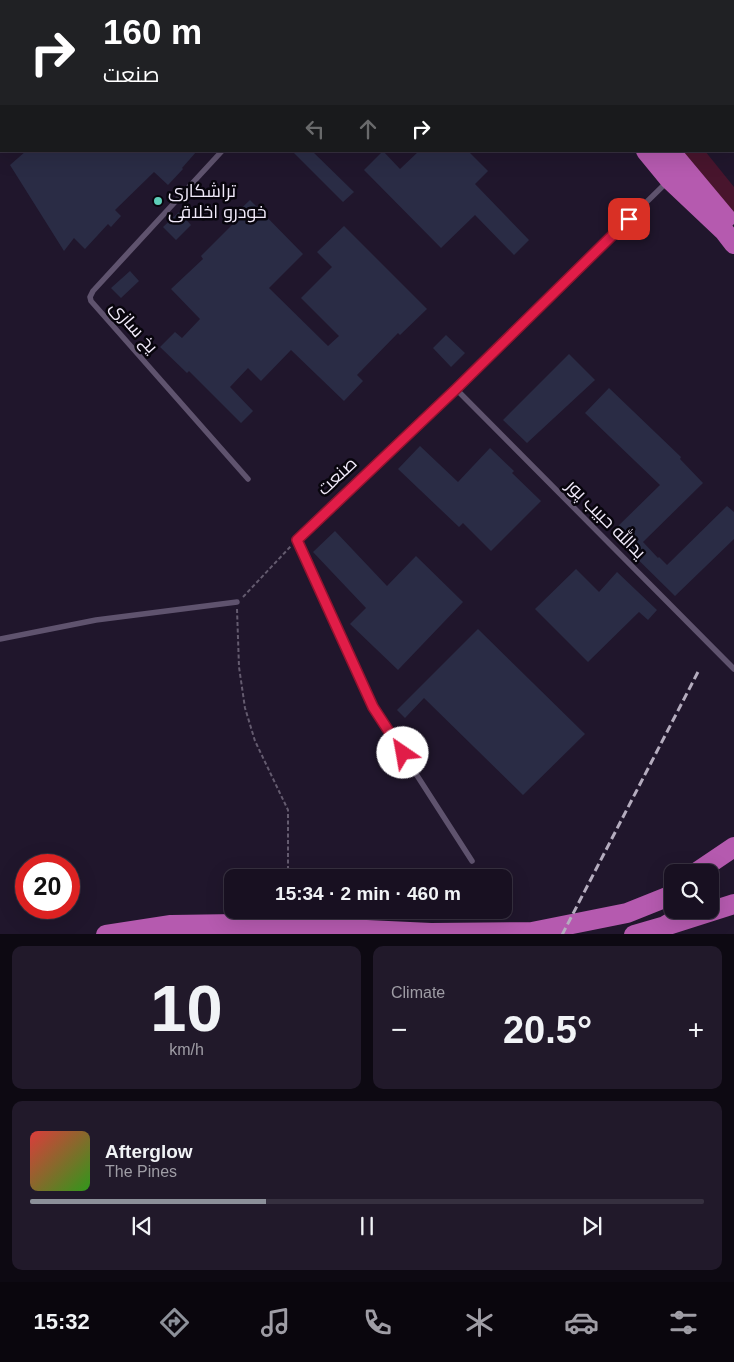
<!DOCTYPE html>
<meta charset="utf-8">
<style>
:root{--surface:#181021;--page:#21192a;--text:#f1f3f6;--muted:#9f9da5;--line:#36303f;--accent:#8c9099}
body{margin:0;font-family:Arial,Cairo,sans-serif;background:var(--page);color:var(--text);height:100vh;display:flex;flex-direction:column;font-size:19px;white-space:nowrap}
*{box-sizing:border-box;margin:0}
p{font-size:16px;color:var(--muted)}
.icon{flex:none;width:28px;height:28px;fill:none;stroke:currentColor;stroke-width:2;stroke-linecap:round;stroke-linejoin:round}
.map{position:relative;height:934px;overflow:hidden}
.drawer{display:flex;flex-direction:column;gap:12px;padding:12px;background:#0d0912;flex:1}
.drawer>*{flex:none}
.banner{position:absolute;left:0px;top:0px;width:735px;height:152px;box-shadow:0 5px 20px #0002,0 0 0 1px var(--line);background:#202124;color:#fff;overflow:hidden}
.fabs{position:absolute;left:664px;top:864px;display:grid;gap:10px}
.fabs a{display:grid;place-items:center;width:55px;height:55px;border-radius:10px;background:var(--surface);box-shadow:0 5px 20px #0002,0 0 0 1px var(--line);font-size:25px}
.speed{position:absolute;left:15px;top:854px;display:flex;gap:10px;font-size:25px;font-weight:700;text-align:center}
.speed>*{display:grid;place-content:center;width:65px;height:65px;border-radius:50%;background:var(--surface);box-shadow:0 5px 20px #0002,0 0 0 1px var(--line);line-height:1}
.speed .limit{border:8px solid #d22;background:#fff;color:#111}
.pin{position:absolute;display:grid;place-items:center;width:42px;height:42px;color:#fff;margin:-21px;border-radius:10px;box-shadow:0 2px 8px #0006}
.me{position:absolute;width:55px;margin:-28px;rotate:327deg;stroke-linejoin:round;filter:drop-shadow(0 0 4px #0008)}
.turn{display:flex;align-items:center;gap:18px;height:105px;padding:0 20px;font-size:22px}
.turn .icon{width:65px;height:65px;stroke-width:2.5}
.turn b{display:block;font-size:35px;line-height:42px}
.lanes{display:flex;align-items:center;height:48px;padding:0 20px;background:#0003;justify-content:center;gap:25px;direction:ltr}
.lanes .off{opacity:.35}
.big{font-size:38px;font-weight:700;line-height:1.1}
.drawer .widget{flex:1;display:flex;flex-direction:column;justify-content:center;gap:8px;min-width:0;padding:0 18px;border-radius:10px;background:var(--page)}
.drawer .dial{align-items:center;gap:0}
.dial b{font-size:65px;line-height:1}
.song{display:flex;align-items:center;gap:15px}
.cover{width:60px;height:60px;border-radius:8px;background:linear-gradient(135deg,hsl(0 70% 55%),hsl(110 70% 35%))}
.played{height:5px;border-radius:2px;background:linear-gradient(90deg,var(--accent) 35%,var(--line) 35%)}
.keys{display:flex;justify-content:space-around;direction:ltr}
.heat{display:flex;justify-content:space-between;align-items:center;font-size:28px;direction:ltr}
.drawer .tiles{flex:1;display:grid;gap:12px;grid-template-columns:1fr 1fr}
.widget:last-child{grid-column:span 2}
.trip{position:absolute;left:224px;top:869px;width:288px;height:50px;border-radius:10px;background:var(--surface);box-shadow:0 5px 20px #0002,0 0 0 1px var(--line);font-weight:700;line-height:50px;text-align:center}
.menu{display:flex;height:80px;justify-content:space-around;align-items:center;background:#0a060d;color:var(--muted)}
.menu .icon{width:35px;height:35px}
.menu .on{color:var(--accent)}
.menu b{font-size:22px;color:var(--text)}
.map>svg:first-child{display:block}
.green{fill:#48152d}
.building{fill:#2a2c45}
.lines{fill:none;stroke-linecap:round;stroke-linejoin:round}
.path{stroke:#645b6f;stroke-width:2;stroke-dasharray:4 2.5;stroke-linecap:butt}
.lane{stroke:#5f536e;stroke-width:5.5}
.secondary{stroke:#795582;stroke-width:15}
.highway{stroke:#b55aaf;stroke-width:20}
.rail{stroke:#b4acbe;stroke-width:3;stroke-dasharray:8 4;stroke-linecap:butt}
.route-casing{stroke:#92132f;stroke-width:12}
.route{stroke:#e11d48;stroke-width:9}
.poi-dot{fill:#5dceb8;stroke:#08050d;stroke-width:2}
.labels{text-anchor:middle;stroke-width:5;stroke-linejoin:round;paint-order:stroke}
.poi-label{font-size:18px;fill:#f1eafa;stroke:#08050d;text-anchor:start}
.street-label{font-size:18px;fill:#f1eafa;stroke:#08050d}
</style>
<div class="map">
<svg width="734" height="935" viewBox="0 0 734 935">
<rect width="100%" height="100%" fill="#20162c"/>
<path class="green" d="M681,151H705L734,187V213Z"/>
<path class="building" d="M26,151H197L182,168L183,169L168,185L154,172L115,210L121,216L111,227L108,224L85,249L74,238L64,251L10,165Z
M292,151H312L354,192L343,202Z
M383,151L400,169L419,151H468L488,171L475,184L529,240L514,255L475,215L441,248L364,170Z
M250,200L303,254L269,288L328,346L339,336L301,298L332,267L317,252L344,226L427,309L400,335L398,333L357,375L363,381L344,401L291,350L261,381L248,368L230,387L253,411L241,423L189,371L187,373L160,347L175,332L182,338L200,319L171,289L203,259L201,256L232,225L228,221Z
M179,212L191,225L176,240L163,227Z
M130,271L139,281L121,298L111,288Z
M446,335L465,353L451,367L433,348Z
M569,354L595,380L527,443L503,420Z
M609,388L681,457L680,459L703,483L643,542L658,558L659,557L667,565L727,506L734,512V539L675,596L611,533L660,485L585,413Z
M420,446L458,482L490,448L514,471L512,473L541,501L491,551L463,523L459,527L398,469Z
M335,531L387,586L416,556L463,602L398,670L350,624L366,608L313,552Z
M576,569L599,592L617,572L657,610L648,620L639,612L588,662L535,609Z
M478,629L585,734L523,795L424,698L405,718L397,710Z"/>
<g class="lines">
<path class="path" d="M0,100H1
M243,597L291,546
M237,609L239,667L245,708L255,741L288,810V878"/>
<path class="lane" d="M726,0L727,1
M185,1L186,0
M734,8V9
M222,151L93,291L90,297L91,301L248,479
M456,389L734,669
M0,639L96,620L237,602
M472,861L373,707L297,540L456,389L668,181"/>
<path class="secondary" d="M289,910V935"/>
<path class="highway" d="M515,0L516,1
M543,0L544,1
M646,151L669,179L724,231L734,244
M670,151L726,218
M697,872L734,847
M665,926L734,904
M106,935L171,925L237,924L431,933L532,932L627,913L672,895
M634,935L665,926L677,919"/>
<path class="rail" d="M562,935L699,670"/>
</g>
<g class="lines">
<g class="route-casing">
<path id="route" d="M403,753L373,707L297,540L456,389L629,219"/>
</g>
<use href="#route" class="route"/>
</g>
<circle class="poi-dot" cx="158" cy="201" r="5"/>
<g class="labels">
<g class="poi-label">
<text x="168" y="197">تراشکاری<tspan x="168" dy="21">خودرو اخلاقی</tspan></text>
</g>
<g class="street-label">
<text transform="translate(134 327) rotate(49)" y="6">یخ سازی</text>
<text transform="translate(337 476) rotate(-43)" y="6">صنعت</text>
<text transform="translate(606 519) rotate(45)" y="6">یدالله حبیب پور</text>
</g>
</g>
</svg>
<div class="fabs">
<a><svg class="icon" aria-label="search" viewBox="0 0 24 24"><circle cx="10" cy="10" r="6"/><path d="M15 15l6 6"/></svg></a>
</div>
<div class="speed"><div class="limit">20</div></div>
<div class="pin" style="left:629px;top:219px;background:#d93025"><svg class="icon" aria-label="arrive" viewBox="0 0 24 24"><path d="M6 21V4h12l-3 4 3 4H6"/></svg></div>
<svg class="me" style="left:403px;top:753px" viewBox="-20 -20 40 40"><circle r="19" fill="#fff"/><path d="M0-13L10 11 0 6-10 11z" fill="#e11d48"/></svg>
<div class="trip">15:34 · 2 min · 460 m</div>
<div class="banner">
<div class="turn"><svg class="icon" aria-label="right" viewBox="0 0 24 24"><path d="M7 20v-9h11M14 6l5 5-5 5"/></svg><div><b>160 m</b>صنعت</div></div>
<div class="lanes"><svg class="icon off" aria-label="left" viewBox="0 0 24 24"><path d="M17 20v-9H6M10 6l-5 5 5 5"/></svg><svg class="icon off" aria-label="ahead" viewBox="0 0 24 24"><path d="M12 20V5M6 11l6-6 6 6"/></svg><svg class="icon" aria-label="right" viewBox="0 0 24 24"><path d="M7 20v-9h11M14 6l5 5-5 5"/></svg></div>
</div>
</div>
<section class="drawer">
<div class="tiles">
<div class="widget dial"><b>10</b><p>km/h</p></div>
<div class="widget"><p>Climate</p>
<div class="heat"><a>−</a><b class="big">20.5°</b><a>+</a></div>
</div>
<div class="widget">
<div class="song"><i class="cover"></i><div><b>Afterglow</b><p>The Pines</p></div></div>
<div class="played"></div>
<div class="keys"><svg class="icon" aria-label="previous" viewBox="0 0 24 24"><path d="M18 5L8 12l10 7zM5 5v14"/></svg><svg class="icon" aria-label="pause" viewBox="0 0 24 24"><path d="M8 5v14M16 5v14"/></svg><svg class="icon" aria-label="next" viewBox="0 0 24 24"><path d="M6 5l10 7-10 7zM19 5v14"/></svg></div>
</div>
</div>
</section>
<nav class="menu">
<b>15:32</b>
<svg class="icon on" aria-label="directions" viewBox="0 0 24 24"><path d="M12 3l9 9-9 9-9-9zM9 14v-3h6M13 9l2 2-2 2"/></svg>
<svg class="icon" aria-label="music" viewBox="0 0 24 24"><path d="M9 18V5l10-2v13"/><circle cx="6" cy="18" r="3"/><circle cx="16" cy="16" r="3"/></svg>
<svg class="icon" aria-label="phone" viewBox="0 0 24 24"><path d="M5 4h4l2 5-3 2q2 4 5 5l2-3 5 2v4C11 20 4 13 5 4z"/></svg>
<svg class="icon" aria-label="climate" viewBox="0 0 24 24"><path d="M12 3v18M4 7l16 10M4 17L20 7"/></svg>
<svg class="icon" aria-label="car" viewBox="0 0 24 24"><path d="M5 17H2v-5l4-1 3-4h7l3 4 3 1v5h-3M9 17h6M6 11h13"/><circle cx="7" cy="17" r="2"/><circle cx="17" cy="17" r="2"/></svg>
<svg class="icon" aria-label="filters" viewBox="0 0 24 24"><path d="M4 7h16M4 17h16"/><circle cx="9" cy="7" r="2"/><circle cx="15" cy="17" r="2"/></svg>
</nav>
